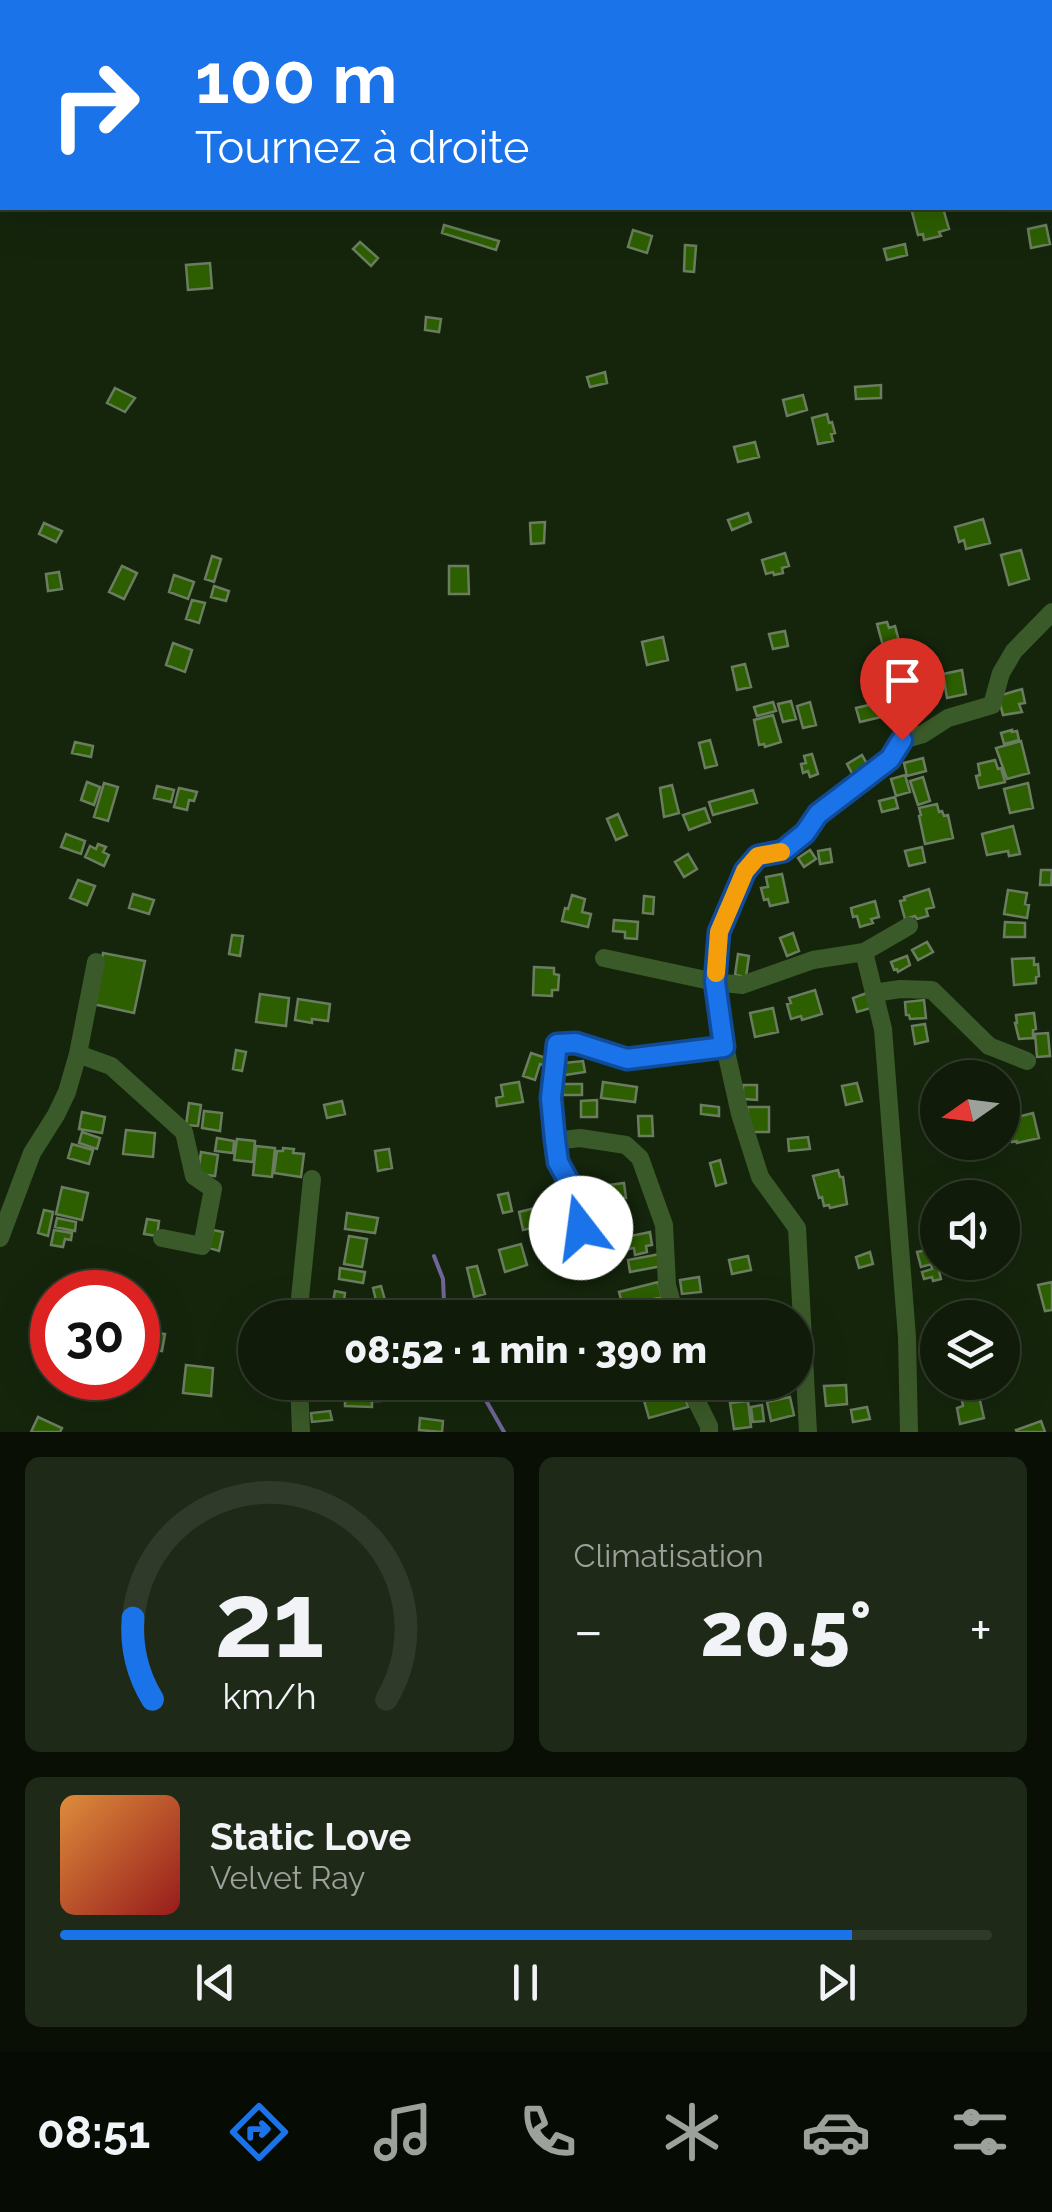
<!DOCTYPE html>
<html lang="fr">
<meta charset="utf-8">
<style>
:root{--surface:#101c09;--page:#1e2917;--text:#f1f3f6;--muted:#9ca19c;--line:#303a2a;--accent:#1a73e8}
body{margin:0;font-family:Raleway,sans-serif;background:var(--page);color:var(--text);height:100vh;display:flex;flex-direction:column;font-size:38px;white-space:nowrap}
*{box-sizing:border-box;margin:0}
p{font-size:32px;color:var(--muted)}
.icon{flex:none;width:55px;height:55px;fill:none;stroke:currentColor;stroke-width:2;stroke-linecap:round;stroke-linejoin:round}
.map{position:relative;height:1432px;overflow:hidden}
.panel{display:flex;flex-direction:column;gap:25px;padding:25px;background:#090f05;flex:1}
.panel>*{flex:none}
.top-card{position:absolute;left:0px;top:0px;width:1052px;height:210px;box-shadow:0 10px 40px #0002,0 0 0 2px var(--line);background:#1a73e8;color:#fff;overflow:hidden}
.needle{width:65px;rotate:256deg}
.tools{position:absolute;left:920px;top:1060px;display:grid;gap:20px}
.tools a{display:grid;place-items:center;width:100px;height:100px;border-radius:50%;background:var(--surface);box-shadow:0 10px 40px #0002,0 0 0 2px var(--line);font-size:50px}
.speed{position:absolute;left:30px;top:1270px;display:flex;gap:20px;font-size:50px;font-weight:700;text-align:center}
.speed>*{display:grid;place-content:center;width:130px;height:130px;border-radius:50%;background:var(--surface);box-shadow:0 10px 40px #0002,0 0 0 2px var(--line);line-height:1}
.speed .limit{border:15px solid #d22;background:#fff;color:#111}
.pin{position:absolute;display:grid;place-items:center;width:85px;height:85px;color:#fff;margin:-102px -42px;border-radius:50% 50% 50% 0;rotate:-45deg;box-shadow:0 0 10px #0007}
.pin .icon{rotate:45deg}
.me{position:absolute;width:110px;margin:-55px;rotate:345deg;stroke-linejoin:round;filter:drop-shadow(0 0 8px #0008)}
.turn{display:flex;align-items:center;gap:35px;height:210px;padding:0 30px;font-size:45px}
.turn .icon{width:130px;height:130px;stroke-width:2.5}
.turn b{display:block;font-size:70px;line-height:85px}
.big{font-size:75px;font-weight:800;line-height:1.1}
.panel .widget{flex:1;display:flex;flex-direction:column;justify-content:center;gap:15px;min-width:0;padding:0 35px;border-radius:15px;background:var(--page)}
.panel .dial{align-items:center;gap:0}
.dial svg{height:260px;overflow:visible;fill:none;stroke:var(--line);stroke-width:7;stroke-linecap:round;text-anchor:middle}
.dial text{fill:var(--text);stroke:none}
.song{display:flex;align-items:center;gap:30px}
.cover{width:120px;height:120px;border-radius:15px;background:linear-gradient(135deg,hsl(30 70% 55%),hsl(0 70% 35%))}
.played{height:10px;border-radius:5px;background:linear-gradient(90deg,var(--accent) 85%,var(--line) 85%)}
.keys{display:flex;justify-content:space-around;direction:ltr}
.heat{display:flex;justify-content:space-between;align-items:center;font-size:55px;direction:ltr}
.panel .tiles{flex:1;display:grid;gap:25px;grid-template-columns:1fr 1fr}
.widget:last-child{grid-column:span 2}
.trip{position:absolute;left:238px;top:1300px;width:575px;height:100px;border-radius:50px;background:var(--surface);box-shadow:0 10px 40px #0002,0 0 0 2px var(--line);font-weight:800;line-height:100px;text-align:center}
.tabs{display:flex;height:160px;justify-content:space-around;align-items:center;background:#060b04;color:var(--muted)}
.tabs .icon{width:70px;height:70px}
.tabs .selected{color:var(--accent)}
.tabs b{font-size:45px;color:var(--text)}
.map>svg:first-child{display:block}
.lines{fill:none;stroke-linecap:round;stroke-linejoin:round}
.stream{stroke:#706699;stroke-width:4}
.building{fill:#2d5f00;stroke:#6a7d60;stroke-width:2.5}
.minor{stroke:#3b5a29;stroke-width:18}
.route-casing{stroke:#114b97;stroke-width:25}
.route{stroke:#1a73e8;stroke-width:18}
.slow{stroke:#f59e0b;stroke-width:18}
</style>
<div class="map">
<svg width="1052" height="1432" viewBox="0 0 1052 1432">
<rect width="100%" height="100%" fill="#15250c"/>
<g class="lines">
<path class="stream" d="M423,1318L421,1312L444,1302L443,1279L434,1256
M469,1382L484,1397L504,1432"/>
</g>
<path class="building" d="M911,208H943L949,229L939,232L941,236L924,240L923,234L918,235Z
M444,225L499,241L496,250L442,233Z
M1046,225L1050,244L1031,248L1028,229Z
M633,230L652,236L647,253L628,247Z
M360,242L378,258L371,266L353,249Z
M905,244L907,255L887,260L884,249Z
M685,245L696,246L694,272L684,271Z
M210,263L212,288L188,290L186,265Z
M426,317L441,319L439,332L425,330Z
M605,372L607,383L590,387L587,377Z
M881,385V398L856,399L855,387Z
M115,388L135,398L125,412L107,403Z
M803,395L807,410L787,416L783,400Z
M827,414L829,423L832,422L835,433L831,434L833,441L818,444L812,418Z
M755,442L759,457L738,462L734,447Z
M748,513L751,522L732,530L728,520Z
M983,519L990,543L966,549L964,540L959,542L955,527Z
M545,522L544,543L531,544L530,523Z
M44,523L62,531L56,542L39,534Z
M1021,550L1029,579L1009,585L1001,555Z
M785,553L789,566L782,568L783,573L774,575L773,572L766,574L762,560Z
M212,556L221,559L214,582L205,579Z
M122,566L137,573L124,599L109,592Z
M449,566H468L469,594H449Z
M59,572L62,589L48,591L46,574Z
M174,575L194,582L188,599L169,592Z
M214,586L229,591L226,601L211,597Z
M192,600L205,603L199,623L186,619Z
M887,622L889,628L895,626L899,641L883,646L877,624Z
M785,631L788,646L773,649L769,634Z
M663,637L668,660L647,665L642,642Z
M173,643L192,650L185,672L166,665Z
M745,664L751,687L737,690L732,667Z
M887,667L898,713L860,722L856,708L886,701L882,685L870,688L866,672Z
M962,670L966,694L947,698L943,674Z
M907,686L911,702L900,705L895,690Z
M1022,689L1025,703L1019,704L1022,712L1003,715L998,696Z
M791,701L796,719L783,722L778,704Z
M773,702L776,711L757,716L754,707Z
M810,702L816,725L803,728L797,706Z
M773,715L781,742L765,747L764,744L759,745L754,720Z
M1012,730V732L1017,731L1019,740L1004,744L1001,733Z
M710,740L717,765L705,768L699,743Z
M1021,741L1029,773L1007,779L996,748Z
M75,742L93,746L91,757L72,753Z
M812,754L818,774L810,777L808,771L803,773L801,764L806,763L804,756Z
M862,755L870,769L854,777L847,764Z
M923,758L926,771L907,776L904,763Z
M995,760L998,769L1001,768L1005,782L979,788L976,776L980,775L978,764Z
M905,775L910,792L896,796L891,779Z
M923,777L930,801L918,805L910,781Z
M87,782L100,787L94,805L81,800Z
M104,783L118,787L108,821L94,817Z
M1028,783L1033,808L1010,813L1004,789Z
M672,785L679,813L664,817L660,788Z
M157,786L174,790L171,802L154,798Z
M179,788L197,792L194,801L189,800L187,810L174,807Z
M753,790L757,803L713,815L709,802Z
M895,797L898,808L882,812L879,801Z
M937,804L939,812L942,811L944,816L948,815L953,838L925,844L919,816L921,815L919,808Z
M705,808L710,822L689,830L683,815Z
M618,814L627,835L616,840L607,819Z
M1013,826L1020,854L1009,856L1008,851L987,855L982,834Z
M66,834L85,841L81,854L61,847Z
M98,844L106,847L103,852L109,855L104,866L85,857L90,846L96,849Z
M922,847L925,862L909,866L905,851Z
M830,849L832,862L820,864L818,851Z
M810,850L816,859L804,867L798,858Z
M688,854L697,869L684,877L675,862Z
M1041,870H1052L1051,885H1040Z
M782,874L788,902L770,906L768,899L764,900L761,888L768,887L766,877Z
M78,880L95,886L87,905L70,898Z
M929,889L934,907L926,909L928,916L917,919L915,916L905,919L900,901L905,900L904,897Z
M1008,890L1027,893L1025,904L1029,905L1027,918L1004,914Z
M133,894L154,900L149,914L129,908Z
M572,895L585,899L582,912L591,914L588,927L562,921L565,908L568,909Z
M644,896L654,897L653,914L643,913Z
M875,901L879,917L871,919L873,923L860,927L857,916L853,917L851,908Z
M614,920L638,922L637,939L625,938V932L613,931Z
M1005,922L1025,923V937H1004Z
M793,933L799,951L787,956L780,938Z
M232,935L243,936L240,956L229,954Z
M927,942L933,952L918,960L912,950Z
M103,953L145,961L134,1013L93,1004Z
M738,954L749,956L746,977L735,975Z
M907,956L910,965L898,972L897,969L894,970L891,962Z
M1034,958V965L1038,964L1039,976L1036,977V983L1014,985L1012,959Z
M534,967L554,968V974L559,975L558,990H552V996L533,995Z
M815,990L822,1014L802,1020L801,1016L791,1019L787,1004L791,1003L789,998Z
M867,993L871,1008L857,1012L853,998Z
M260,994L289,998L286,1026L256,1022Z
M298,999L330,1004L328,1021L312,1019V1023L295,1020Z
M924,1000L926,1018L910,1019L909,1015H906L905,1002Z
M773,1008L778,1032L755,1037L750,1013Z
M1034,1013L1036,1029L1033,1030V1038L1019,1039L1015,1023H1017L1016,1015Z
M925,1024L928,1041L915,1044L912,1026Z
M1048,1033L1050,1056L1037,1057L1035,1034Z
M236,1050L246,1052L242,1071L233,1069Z
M531,1053L552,1060L549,1067L540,1064L535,1080L523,1076Z
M583,1061L585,1072L565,1075L563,1063Z
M519,1082L523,1102L497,1106L496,1098L503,1096L501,1085Z
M603,1082L637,1087L635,1102L601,1098Z
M857,1083L862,1101L846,1105L842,1086Z
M563,1084H582V1095H563Z
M743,1085H757V1100L743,1099Z
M597,1100V1117H581V1101Z
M342,1101L345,1114L327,1118L324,1105Z
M189,1103L201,1105L198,1126L186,1125Z
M701,1105L719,1107V1116L701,1114Z
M747,1107H769V1132H750Z
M204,1111L222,1113L220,1131L202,1128Z
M82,1112L105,1117L102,1133L79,1129Z
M1033,1113L1039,1138L1017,1143V1141L1012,1142L1006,1120Z
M638,1116H652L653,1136H639Z
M126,1130L155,1133L153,1157L123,1154Z
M82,1132L100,1138L97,1149L79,1143Z
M808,1137L810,1149L789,1151L788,1139Z
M217,1138L234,1141L233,1153L215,1151Z
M237,1139L255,1141L253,1162L234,1160Z
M72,1144L93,1150L89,1164L68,1158Z
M256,1146L275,1148L272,1177L253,1175Z
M283,1148L294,1149L293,1153L304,1154L301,1177L274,1173L277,1151H283Z
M389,1149L392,1168L378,1171L375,1151Z
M201,1152L218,1155L215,1176L198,1174Z
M720,1160L726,1183L716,1186L710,1163Z
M838,1170L840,1177H843L847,1204L830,1208L829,1205L824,1206L822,1197L819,1198L813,1176Z
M624,1183L626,1198H622L623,1203L610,1204L608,1185Z
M602,1185L612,1226L602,1229L600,1220L588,1223L580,1191Z
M62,1187L88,1193L82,1220L56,1214Z
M508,1193L512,1211L503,1213L498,1195Z
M620,1205L623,1222L613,1224L610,1207Z
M535,1208L540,1226L523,1230L519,1212Z
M44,1210L53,1212L48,1236L38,1233Z
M347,1213L378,1218L375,1233L345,1229Z
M57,1218L76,1222L75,1231L55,1227Z
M147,1219L159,1221L157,1236L144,1234Z
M54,1230L72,1233L71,1240L65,1239L63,1247L51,1245Z
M213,1230L223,1232L219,1251L209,1248Z
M650,1232L652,1245L646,1246L647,1252L635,1255L634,1248L623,1250L621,1238Z
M349,1236L367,1239L362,1267L344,1264Z
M521,1244L527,1265L505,1272L499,1250Z
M936,1248L939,1262L921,1267L917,1252Z
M870,1252L873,1264L859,1268L856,1257Z
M660,1254L662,1266L630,1272L628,1260Z
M748,1256L751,1270L732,1274L729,1260Z
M937,1263L941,1279L933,1281L932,1277L924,1279L922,1272L932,1269L931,1264Z
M477,1266L485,1294L474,1297L467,1268Z
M340,1268L365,1272L363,1283L339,1279Z
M699,1277L701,1292L682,1294L680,1280Z
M658,1282L662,1297L623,1307L619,1292Z
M1052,1282V1310L1045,1311L1038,1285Z
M381,1286L387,1307L378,1309L373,1288Z
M335,1291L345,1293L344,1301L364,1305L362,1314L356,1312V1317L331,1313Z
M554,1304L557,1314L539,1318L537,1310Z
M145,1331L165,1334L162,1351L142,1348Z
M186,1365L213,1368L211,1396L183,1393Z
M348,1382H380V1401H372V1407L345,1406V1385H348Z
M846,1385L847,1404L826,1406L824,1386Z
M682,1386L688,1407L649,1418L643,1397Z
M978,1392L984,1418L960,1424L957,1408L963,1406L961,1395Z
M790,1397L794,1415L771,1421L767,1402Z
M748,1401L751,1427L734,1429L730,1403Z
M762,1405L764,1421L753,1422L751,1407Z
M867,1407L870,1419L853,1422L851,1410Z
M330,1411L332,1420L312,1422L311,1413Z
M38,1417L62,1428L60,1432H31Z
M420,1418L443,1421L442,1432L419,1430Z
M1041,1421L1045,1432H1017L1016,1430Z"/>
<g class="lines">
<path class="minor" d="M364,0L365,2
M1034,0V2
M101,2L118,0
M1050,47L1052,49
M0,64L2,62
M1050,92L1052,91
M864,952L883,1029L907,1337L909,1432
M604,958L715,982L742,985L813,960L864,952L909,926
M874,993L900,989L932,990L989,1046L1027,1061
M78,1054L111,1066L184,1132L194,1176L213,1189L202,1246L162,1238
M555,1141L580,1138L626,1145L640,1158L664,1225L667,1285L676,1318
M0,1238L32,1153L56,1115L67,1092L78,1054L96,962
M595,1246L581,1228L570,1183L558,1163L551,1098L557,1045L576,1043L627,1059L725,1047
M298,1318L312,1179
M299,1382L301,1432
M687,1382L709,1426V1432
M808,1432L797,1228L760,1177L740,1114L725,1047L715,982L719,932L745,871L758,856L783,851L805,833L819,815L890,759L902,740L923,734L948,718L992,705L1001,673L1014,651L1052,612"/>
</g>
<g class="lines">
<g class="route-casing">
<path id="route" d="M581,1228L570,1184L558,1162L555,1140L551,1098L557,1044L576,1043L627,1059L724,1047L715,982L719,932L745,871L758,856L783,851L805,833L818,814L890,759L902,740"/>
</g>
<use href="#route" class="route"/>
<path class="slow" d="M716,973L719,932L745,871L758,856L781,852"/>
</g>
</svg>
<div class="tools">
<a><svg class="needle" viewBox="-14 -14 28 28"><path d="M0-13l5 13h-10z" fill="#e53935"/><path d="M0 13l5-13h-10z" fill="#9ca19c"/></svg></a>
<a><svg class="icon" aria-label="sound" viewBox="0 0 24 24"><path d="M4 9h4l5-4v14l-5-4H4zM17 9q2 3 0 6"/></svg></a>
<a><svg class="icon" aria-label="layers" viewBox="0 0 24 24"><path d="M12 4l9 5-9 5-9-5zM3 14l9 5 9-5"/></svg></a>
</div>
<div class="speed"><div class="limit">30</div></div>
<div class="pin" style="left:902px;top:740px;background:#d93025"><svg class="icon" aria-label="arrive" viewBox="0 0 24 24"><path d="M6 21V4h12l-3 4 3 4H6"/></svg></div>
<svg class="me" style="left:581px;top:1228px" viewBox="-20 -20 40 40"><circle r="19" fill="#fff"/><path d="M0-13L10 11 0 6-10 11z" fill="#1a73e8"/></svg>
<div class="trip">08:52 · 1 min · 390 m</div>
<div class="top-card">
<div class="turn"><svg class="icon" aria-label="right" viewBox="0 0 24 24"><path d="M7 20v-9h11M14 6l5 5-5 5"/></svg><div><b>100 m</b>Tournez à droite</div></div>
</div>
</div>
<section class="panel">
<div class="tiles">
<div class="widget dial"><svg viewBox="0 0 100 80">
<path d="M14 69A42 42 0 1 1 86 69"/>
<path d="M14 69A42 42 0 0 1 8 44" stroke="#1a73e8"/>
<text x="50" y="56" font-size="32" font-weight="700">21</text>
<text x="50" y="72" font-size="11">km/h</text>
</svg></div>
<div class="widget"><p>Climatisation</p>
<div class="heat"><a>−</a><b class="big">20.5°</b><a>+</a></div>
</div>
<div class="widget">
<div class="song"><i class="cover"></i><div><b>Static Love</b><p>Velvet Ray</p></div></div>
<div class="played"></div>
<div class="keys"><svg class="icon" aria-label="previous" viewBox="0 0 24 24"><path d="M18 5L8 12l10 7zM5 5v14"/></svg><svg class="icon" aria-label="pause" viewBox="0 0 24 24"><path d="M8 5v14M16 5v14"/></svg><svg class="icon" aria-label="next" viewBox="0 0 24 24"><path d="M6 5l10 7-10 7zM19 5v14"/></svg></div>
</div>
</div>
</section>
<nav class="tabs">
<b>08:51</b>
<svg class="icon selected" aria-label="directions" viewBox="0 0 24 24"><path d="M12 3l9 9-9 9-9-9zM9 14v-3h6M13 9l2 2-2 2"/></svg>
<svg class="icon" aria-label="music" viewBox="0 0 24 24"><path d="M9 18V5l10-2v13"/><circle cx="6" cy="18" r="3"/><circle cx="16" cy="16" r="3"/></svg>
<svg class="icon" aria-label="phone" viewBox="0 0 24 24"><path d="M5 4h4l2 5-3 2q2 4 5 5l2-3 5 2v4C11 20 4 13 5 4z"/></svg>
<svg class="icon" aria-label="climate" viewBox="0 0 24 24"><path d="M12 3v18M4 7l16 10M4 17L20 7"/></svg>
<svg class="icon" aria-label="car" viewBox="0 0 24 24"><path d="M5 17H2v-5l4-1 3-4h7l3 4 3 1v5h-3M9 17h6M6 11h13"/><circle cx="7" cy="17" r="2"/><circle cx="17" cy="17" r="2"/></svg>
<svg class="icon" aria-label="filters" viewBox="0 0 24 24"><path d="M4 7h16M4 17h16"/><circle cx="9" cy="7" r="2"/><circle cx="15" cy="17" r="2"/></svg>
</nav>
